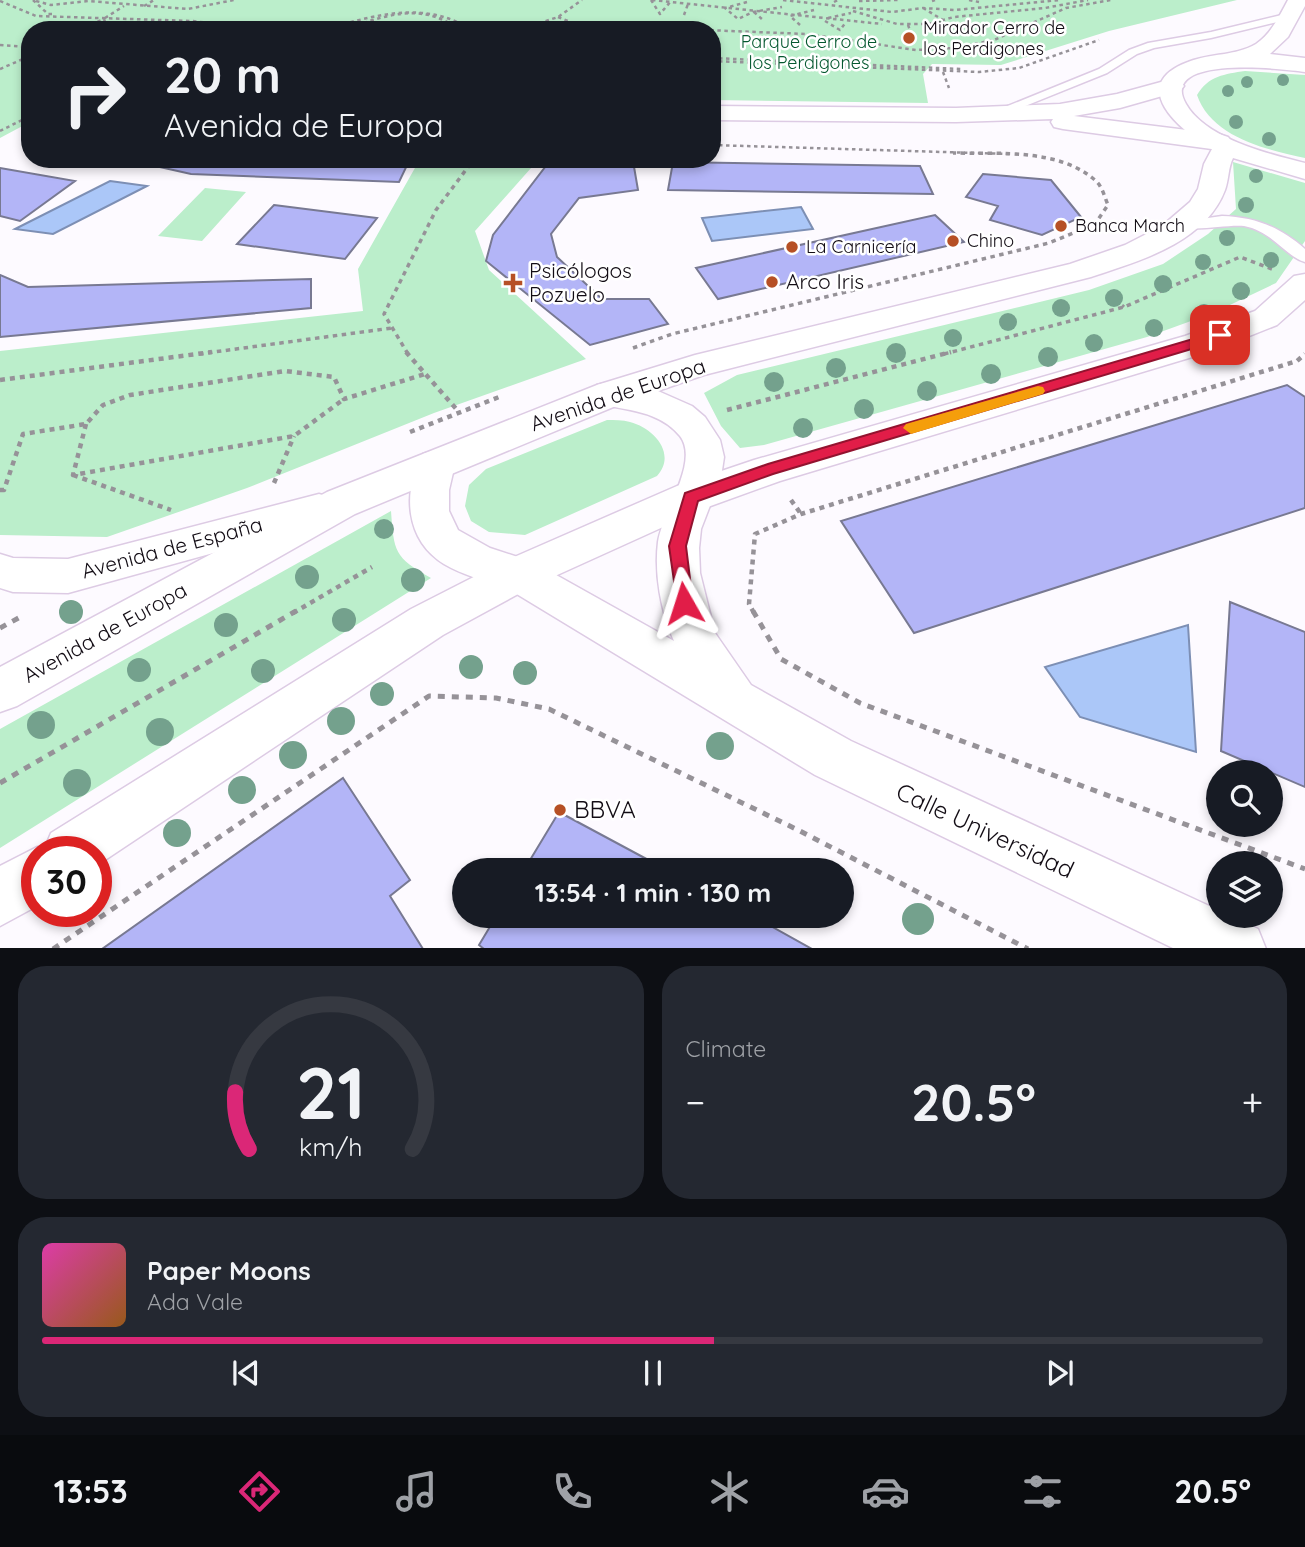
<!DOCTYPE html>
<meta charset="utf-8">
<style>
:root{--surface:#171b24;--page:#242831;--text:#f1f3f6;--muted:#9ea1a6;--line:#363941;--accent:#db2777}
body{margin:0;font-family:Quicksand,sans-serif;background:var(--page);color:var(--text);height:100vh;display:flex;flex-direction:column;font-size:26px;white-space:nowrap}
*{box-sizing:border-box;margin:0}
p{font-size:23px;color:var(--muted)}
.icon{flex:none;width:38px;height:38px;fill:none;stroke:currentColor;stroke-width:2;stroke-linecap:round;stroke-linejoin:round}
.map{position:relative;height:948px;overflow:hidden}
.panel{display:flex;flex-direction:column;gap:18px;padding:18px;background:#0d0f14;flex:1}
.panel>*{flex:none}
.top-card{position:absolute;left:21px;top:21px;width:700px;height:147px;border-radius:28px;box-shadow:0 4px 10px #0003;background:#171b24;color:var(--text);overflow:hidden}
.tools{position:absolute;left:1206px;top:760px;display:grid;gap:14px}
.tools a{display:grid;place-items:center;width:77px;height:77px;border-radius:50%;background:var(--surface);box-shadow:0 4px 10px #0003;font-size:35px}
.speed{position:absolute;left:21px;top:836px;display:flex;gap:14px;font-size:35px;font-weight:700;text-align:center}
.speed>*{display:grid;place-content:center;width:91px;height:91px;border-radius:50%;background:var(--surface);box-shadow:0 4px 10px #0003;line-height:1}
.speed .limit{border:10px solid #d22;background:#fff;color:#111}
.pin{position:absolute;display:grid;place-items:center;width:60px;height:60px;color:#fff;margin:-30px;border-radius:14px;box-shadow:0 4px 10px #0006}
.me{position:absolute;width:77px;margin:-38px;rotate:354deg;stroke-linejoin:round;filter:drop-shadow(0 0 5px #0008)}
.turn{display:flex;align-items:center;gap:24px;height:147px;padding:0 28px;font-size:32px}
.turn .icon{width:91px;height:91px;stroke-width:2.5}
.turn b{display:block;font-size:49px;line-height:60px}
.big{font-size:52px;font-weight:700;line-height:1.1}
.panel .tile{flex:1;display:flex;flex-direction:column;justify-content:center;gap:10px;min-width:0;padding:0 24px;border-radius:28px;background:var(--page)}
.panel .dial{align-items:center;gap:0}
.dial svg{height:182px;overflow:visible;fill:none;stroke:var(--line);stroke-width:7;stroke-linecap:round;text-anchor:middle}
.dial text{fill:var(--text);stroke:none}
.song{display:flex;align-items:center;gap:21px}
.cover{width:84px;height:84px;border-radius:10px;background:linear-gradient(135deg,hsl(320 70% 55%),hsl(30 70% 35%))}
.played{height:7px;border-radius:4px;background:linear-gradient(90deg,var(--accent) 55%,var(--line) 55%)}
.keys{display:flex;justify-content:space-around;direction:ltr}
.heat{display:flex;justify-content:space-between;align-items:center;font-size:38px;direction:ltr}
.panel .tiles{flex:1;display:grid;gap:18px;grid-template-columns:1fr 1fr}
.tile:last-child{grid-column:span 2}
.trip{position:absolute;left:452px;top:858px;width:402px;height:70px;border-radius:35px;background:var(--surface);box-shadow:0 4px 10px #0003;font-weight:700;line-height:70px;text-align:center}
.dock{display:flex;height:112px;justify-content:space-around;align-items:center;background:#090b0e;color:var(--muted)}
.dock .icon{width:49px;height:49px}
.dock .on{color:var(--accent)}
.dock b{font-size:32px;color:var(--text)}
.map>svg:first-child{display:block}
.green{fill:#bbeecb}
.water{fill:#abc7f8;stroke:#7d8fb4;stroke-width:2}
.building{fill:#b3b5f7;stroke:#787992;stroke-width:2}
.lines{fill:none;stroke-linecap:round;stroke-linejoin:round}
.service-casing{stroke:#ddcbe4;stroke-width:3}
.minor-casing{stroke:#ddcbe4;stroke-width:3}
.tertiary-casing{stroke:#ddcbe4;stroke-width:3}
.path-far3{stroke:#969298;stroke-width:2.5;stroke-dasharray:3.5 3.5;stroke-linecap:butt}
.path-far2{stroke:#969298;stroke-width:3.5;stroke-dasharray:4.5 4.5;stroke-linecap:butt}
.path-far1{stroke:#969298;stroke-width:4.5;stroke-dasharray:5 5;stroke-linecap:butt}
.path{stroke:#969298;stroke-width:5;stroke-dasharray:7 7;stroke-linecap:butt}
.service{fill:#fff;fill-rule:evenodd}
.minor{fill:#fff;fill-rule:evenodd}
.tertiary{fill:#fff;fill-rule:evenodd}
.tree{fill:#74a18d}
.route{fill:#e11d48;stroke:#92132f;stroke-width:2}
.slow{fill:#f59e0b}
.poi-dot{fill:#b65025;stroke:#fff;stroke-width:2.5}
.labels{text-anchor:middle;stroke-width:5;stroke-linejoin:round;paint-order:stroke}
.far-poi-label{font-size:18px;fill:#120c14;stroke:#fff;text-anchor:start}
.far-park-label{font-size:18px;fill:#04582f;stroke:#fff}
.poi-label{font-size:21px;fill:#120c14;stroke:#fff;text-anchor:start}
.street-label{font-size:21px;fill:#120c14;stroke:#fff}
.near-poi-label{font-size:24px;fill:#120c14;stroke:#fff;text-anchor:start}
.near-street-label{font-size:24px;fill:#120c14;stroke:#fff}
</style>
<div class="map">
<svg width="1305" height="949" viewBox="0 0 1305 949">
<rect width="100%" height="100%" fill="#fdfaff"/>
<path class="green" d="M0,0H1237L1109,31L1001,65L932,64L923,74L928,103L712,100V30H30V122L0,138Z
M1245,71L1305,75V158C1267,150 1211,137 1197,95C1208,76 1225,74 1245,71Z
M420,159H539L475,231L489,270L586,359L434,413L247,488L107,537L0,535V351L363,311L358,269Z
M1233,162L1305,183V241L1276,283L1213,313L1147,337L764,445L740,448L721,426L704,393L737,375L1089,290L1163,264L1208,234L1236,209Z
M205,188L246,192L202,241L158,236Z
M607,420C614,420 623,420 630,422C654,428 677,454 657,476L525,535L489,532L471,521L465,506L469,485L486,469Z
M391,511C394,552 394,557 431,578L0,848V729Z"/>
<path class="water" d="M110,181L147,186L53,234L15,229Z
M801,207L813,229L712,241L702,218Z
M1188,625L1196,752L1080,717L1045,667Z"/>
<path class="building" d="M124,159H410L399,182L191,174Z
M633,161L638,190L579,198L551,234L557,257L602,299H649L668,324L590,345L486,261L493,235L549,162Z
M673,162L920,166L933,194L668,190Z
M0,168L75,181L20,221L0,216Z
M983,174L1051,180L1081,217L1042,235L990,220L998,206L966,197Z
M274,205L377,218L345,259L237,244Z
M935,215L964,242L718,299L696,268Z
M0,275L28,287L311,279V308L0,337Z
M1287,385L1305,397V508L914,633L841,521Z
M1230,602L1305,632V787L1221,751Z
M343,778L410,880L390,896L423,949H102Z
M559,812L667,870H524Z
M497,915H751L812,949H484L479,945Z"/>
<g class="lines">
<g class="service-casing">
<path id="service" d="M1290,13L1295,16L1294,18L1211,38L1154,48L1137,54L1107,73L998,117L988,114L1099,69L1129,50L1148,43L1211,32Z
M1222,216C1255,217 1280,227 1305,249V262C1286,257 1272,231 1244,226C1228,224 1189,233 1180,225L1187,221Z"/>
</g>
<g class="minor-casing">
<path id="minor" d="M1172,79L1180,81L1184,86L1180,91L1120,108L1074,116L1219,134L1228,137L1232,142L1228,147L1219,150L1063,129L1054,127L1051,122L1053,119L956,122L712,120V106L956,108L1060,104L1117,94Z
M610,382L658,391L692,406L705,417L720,440L724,457L721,477L701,529L699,548L700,573L715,633L751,685L851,741L1218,910V915H1229L1258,929L1266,949H1175L815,775L505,587C485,581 463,575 444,564C405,540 402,491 423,454L436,450L449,454L455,464L449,490V511L458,530L490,548L533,562L674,641C661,612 654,574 658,542C662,512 700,462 680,436C659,410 626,411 597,403L592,394L597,385Z
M319,494L333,498L339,509L333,520L68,593L13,592L0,588V554L13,558L68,559Z"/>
</g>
<g class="tertiary-casing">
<path id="tertiary" d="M1288,0H1305V6L1288,37L1270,54L1305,58V72C1286,69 1157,54 1186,104C1206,139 1269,154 1305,163V179L1233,158C1228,168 1229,179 1225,190C1205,243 1139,261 1091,277L704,375L623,403L355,514L17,706L0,712V667L327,492L597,385L695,355L1070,264L1125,245L1162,226L1190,202L1198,189L1204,164L1212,149C1180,131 1126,85 1188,62C1210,53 1236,56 1256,44C1271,34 1280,15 1288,0Z
M1305,274V300L1277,325L1209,352L780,481L705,508L533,586L443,635L96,866V852H37V906L0,926V866L37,847L44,850L51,833L411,609L503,562L677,486L754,460L1185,336L1255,311L1294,276Z"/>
</g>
<path class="path-far3" d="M33,0L48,14H52
M651,0L660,14L671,1
M652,0L882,24
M783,0L892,12L923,8L955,10L1060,0
M969,0L979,2
M0,1L36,16L193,21L264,30
M36,1L51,5L88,1L188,9L234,0
M859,1L899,0
M932,1L935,0
M747,2L725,8L738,19L753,12L782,7
M834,2L838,0
M144,6L154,0
M923,8L943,20
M853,11L897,24H929L954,17L1045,8L1088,0
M754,12L763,20
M684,15L688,4
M558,17L578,25L807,34L916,50L954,48L994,40L1066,8L1111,0
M105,18L124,6
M828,18L851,13
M825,21L840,30L846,22
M800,25L790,16L814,10
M908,25L913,38
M337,26C382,13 430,2 471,30
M78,30L104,19L108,30
M344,30C379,17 420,2 453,26V30
M519,30L558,17L582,0
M0,45L30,47
M712,58L961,69
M712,61L979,72L1019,68L1099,40
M0,69L30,56
M943,72L949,88
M0,131L30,116
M712,145L1009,154"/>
<path class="path-far2" d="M1108,294L1124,307
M633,348L672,334L1049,243L1095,224L1108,205C1105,198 1102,186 1096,181C1059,148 999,154 953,153
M199,354L392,328
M408,354L384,314L436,210L474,159
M944,354L1124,307L1240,257L1272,269"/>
<path class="path-far1" d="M406,352L459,412
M0,380L212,352
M727,410L951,352
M86,424L73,475L294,436L344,399
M410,432L499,397
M73,475L171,510
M274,483L294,436
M0,490H4L23,434L86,424L103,405L130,395L285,371L334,377L344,399L425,374
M791,500L801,514
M293,613L372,567
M754,613L749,604L755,534L801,514L1297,361L1305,354"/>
<path class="path" d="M753,611L781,659L860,703L1305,869
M0,628L24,615
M0,783L296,611
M53,949L429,696L496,698L549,709L798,830L1028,949"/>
<use href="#service" class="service"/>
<use href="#minor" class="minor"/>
<use href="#tertiary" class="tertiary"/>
</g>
<g class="tree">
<circle cx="1283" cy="80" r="6"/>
<circle cx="1247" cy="82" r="6"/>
<circle cx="1228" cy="91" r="6"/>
<circle cx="1236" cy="122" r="7"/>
<circle cx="1269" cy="139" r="7"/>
<circle cx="1256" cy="176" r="7"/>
<circle cx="1246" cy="205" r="8"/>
<circle cx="1227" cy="238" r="8"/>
<circle cx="1271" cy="260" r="8"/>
<circle cx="1203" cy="262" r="8"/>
<circle cx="1163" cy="284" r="9"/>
<circle cx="1241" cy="291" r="9"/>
<circle cx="1114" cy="298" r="9"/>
<circle cx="1061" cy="308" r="9"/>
<circle cx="1204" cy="313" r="9"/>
<circle cx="1008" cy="322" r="9"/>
<circle cx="1154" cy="328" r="9"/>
<circle cx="953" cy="338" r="9"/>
<circle cx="1094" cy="343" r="9"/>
<circle cx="896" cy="353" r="10"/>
<circle cx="1048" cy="357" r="10"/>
<circle cx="836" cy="368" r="10"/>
<circle cx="991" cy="374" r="10"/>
<circle cx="774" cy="382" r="10"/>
<circle cx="927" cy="391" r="10"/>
<circle cx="864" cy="409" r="10"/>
<circle cx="803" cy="428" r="10"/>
<circle cx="384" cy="529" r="10"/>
<circle cx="307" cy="577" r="12"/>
<circle cx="413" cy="580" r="12"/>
<circle cx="71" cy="612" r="12"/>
<circle cx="344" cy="620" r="12"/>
<circle cx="226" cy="625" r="12"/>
<circle cx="471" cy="667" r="12"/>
<circle cx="139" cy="670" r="12"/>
<circle cx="263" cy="671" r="12"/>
<circle cx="525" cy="673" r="12"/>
<circle cx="382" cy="694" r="12"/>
<circle cx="341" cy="721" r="14"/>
<circle cx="41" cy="725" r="14"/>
<circle cx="160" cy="732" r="14"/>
<circle cx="720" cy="746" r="14"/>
<circle cx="293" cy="755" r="14"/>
<circle cx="77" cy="783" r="14"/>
<circle cx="242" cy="790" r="14"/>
<circle cx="177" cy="833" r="14"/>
<circle cx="918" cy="919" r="16"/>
</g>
<path class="route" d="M1220,331L1225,332V339L773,474L698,501L686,546L693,603L690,609L684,611L678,609L669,546L685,493L768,464Z"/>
<path class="slow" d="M1038,386L1043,387L1045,391L1043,394L911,434L903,428L906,424Z"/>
<g class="poi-dot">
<circle cx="909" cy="38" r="7"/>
<circle cx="1061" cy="226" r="7"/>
<circle cx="953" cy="241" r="7"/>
<circle cx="792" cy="247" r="7"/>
<circle cx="772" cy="282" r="7"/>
<path d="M509.5 272.5h7v7h7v7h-7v7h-7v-7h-7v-7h7z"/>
<circle cx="560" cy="810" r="7"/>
</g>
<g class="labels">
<g class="far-poi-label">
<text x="923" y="34">Mirador Cerro de<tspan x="923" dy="21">los Perdigones</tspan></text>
<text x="1075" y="232">Banca March</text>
<text x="967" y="247">Chino</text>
<text x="806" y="253">La Carnicería</text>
</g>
<g class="far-park-label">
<text x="809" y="48">Parque Cerro de<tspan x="809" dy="21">los Perdigones</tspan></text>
</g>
<g class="poi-label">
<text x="529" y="278">Psicólogos<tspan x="529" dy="24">Pozuelo</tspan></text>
<text x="786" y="289">Arco Iris</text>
</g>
<g class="street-label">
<text transform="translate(618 395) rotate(-19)" y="7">Avenida de Europa</text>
<text transform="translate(172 548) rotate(-15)" y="7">Avenida de España</text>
<text transform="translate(105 633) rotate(-29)" y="7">Avenida de Europa</text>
</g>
<g class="near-poi-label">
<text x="574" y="818">BBVA</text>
</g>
<g class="near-street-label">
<text transform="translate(985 831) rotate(25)" y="8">Calle Universidad</text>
</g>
</g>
</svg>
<div class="tools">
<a><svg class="icon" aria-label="search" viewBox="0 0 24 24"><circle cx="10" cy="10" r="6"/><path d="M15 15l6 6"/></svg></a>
<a><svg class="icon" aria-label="layers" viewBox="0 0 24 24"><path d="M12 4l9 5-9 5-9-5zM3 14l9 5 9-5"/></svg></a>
</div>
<div class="speed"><div class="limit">30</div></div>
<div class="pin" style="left:1220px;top:335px;background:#d93025"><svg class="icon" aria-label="arrive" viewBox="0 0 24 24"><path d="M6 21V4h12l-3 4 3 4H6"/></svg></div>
<svg class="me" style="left:684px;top:603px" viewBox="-20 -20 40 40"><path d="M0-17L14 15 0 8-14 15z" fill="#e11d48" stroke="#fff" stroke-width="4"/></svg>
<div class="trip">13:54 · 1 min · 130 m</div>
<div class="top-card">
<div class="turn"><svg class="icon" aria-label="right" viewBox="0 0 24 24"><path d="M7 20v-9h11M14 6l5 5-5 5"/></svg><div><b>20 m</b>Avenida de Europa</div></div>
</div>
</div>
<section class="panel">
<div class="tiles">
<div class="tile dial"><svg viewBox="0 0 100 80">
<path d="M14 69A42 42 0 1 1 86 69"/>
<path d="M14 69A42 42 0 0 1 8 44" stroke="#db2777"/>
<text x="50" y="56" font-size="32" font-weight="700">21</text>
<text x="50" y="72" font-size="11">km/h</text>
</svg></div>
<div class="tile"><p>Climate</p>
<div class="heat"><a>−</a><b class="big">20.5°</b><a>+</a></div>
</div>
<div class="tile">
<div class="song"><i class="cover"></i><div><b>Paper Moons</b><p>Ada Vale</p></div></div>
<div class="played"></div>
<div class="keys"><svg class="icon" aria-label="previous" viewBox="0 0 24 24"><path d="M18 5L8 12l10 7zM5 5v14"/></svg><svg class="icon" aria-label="pause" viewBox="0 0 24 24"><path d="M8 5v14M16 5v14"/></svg><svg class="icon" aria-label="next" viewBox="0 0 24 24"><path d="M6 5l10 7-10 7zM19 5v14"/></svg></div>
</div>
</div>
</section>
<nav class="dock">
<b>13:53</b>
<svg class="icon on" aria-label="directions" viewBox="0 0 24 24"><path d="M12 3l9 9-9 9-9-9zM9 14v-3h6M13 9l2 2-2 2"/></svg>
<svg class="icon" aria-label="music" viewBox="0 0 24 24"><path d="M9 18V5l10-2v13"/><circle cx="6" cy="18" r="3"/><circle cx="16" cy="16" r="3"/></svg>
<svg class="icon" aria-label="phone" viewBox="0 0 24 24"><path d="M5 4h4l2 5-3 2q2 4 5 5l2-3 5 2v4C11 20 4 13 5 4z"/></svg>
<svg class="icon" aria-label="climate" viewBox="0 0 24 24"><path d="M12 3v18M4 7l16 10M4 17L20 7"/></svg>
<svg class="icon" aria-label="car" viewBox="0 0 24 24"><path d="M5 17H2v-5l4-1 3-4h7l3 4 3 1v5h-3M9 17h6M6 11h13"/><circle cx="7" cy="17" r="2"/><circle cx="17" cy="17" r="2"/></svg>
<svg class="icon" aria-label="filters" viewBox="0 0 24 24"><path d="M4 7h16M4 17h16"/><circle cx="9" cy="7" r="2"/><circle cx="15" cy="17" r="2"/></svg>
<b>20.5°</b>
</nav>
